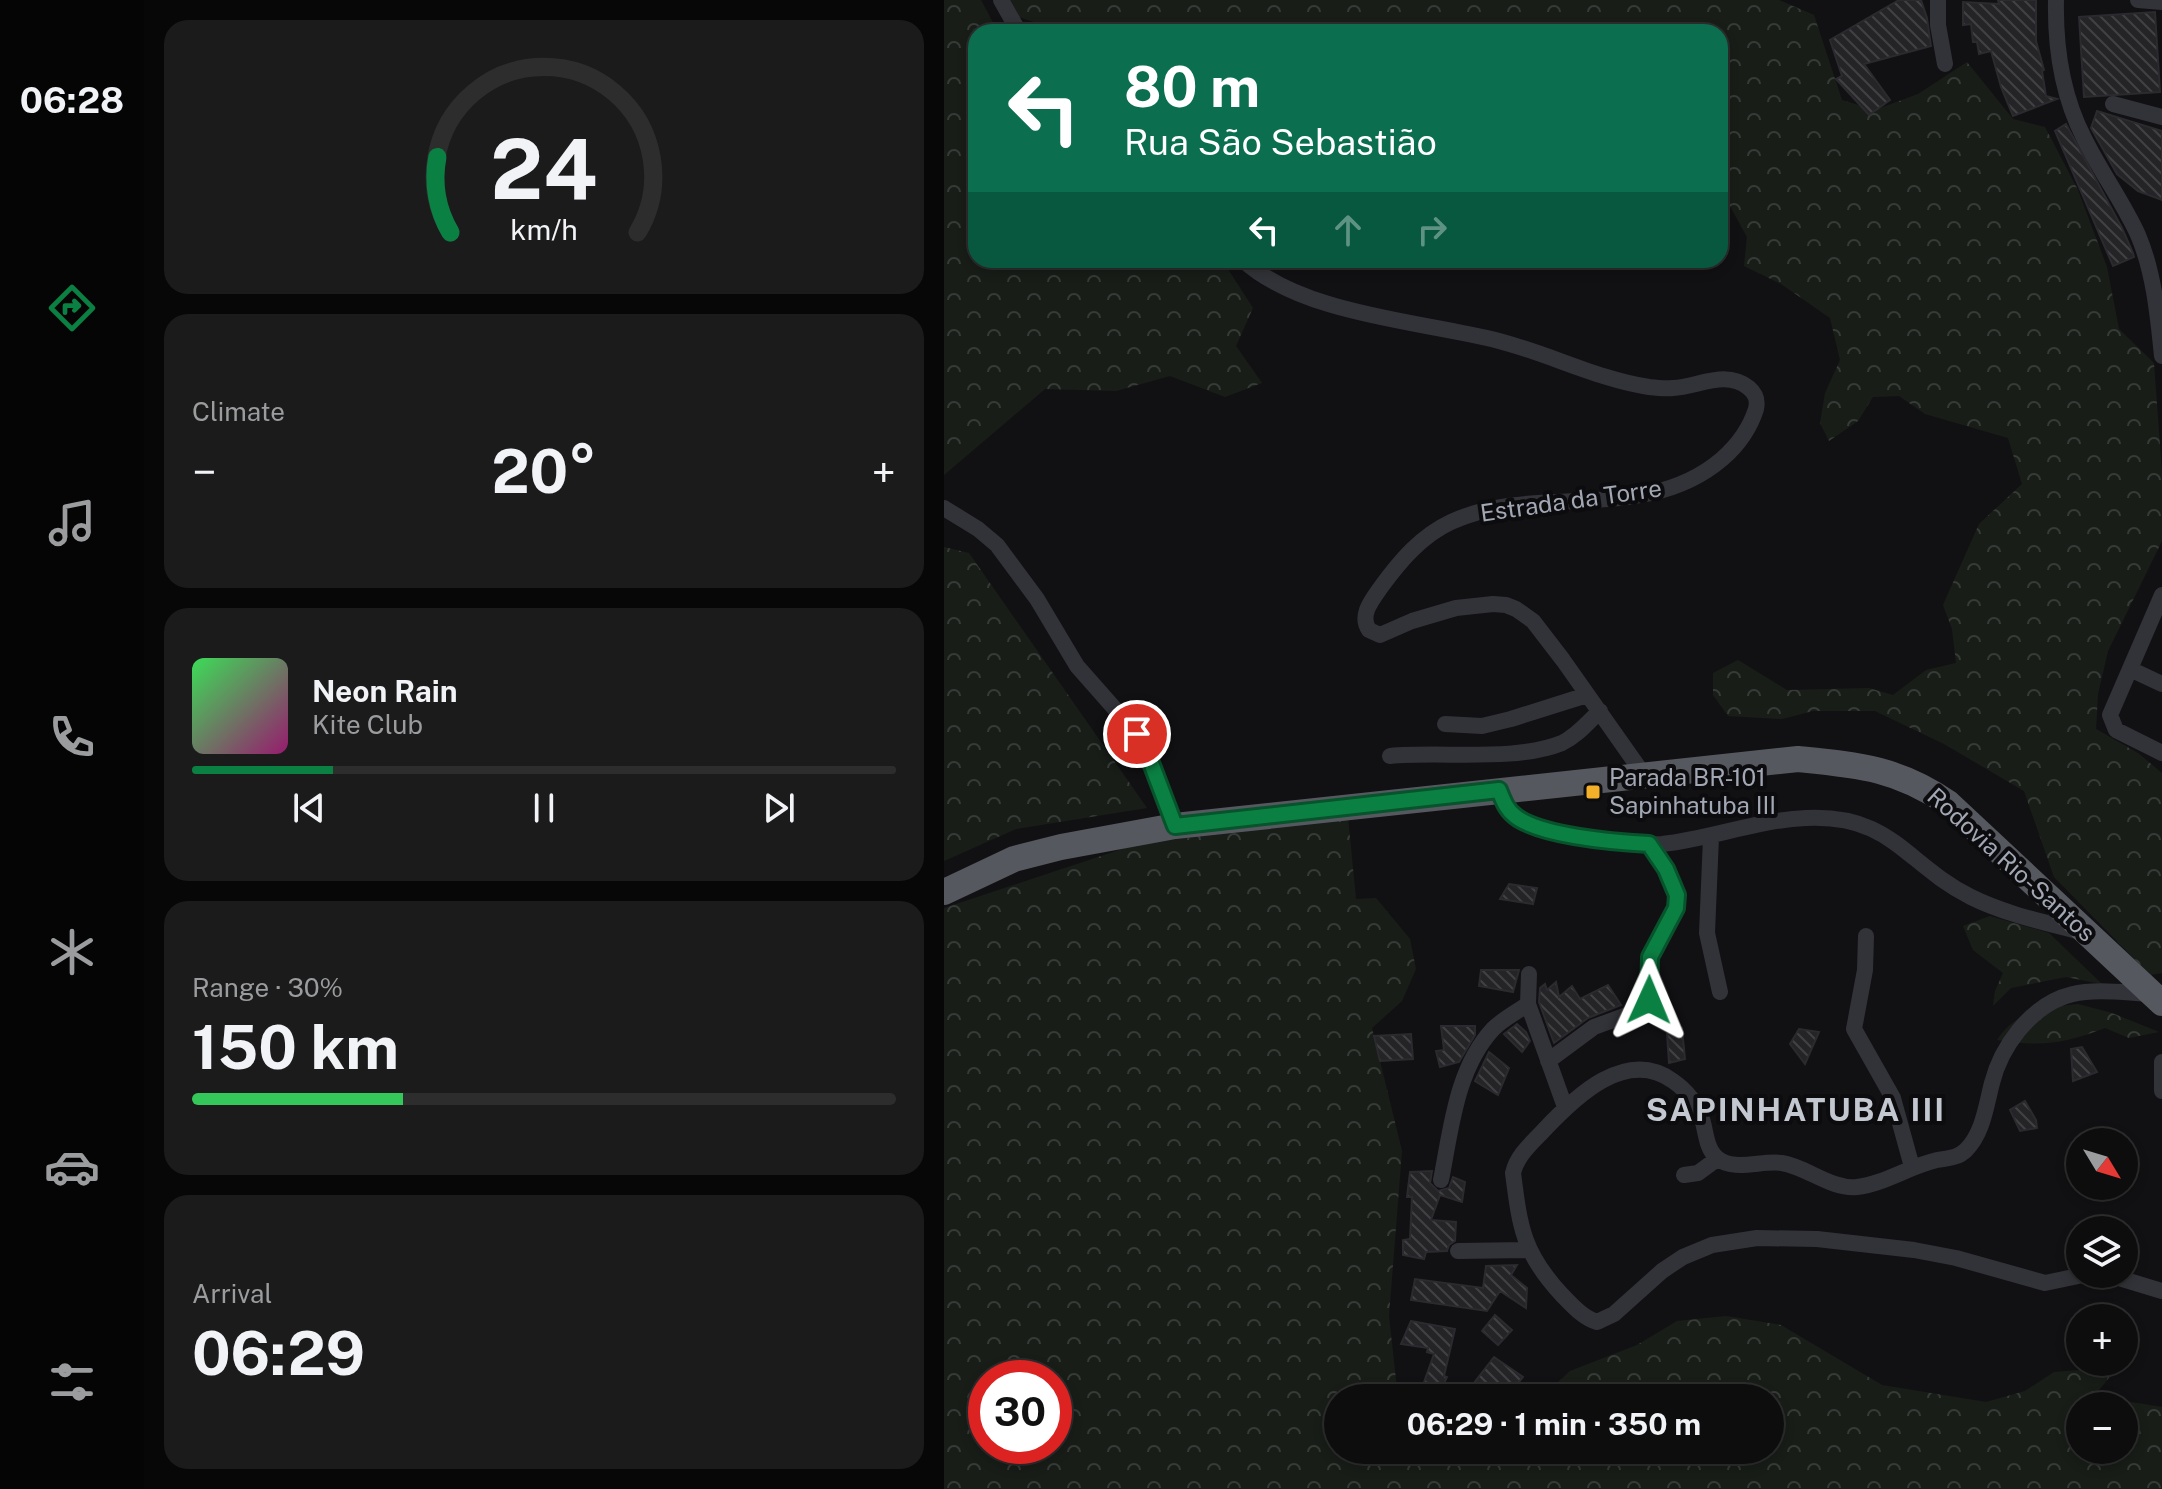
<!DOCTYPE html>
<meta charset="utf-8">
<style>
:root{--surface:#0d0d0e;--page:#1b1b1c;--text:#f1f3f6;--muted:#9a9c9e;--line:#2d2d2e;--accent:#0b8043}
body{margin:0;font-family:"Public Sans",sans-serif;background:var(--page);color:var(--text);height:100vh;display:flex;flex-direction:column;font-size:30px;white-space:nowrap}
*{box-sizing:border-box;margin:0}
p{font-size:26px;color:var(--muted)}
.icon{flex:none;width:44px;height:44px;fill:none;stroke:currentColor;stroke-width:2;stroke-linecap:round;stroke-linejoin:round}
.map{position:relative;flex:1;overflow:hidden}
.panel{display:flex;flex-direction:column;gap:20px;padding:20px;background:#070708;width:800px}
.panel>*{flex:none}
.guide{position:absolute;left:24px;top:24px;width:760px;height:244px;border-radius:24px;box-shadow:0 4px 12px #0003,0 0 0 2px var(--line);background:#0b6e4f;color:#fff;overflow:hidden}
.needle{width:52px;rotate:128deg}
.controls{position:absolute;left:1122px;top:1128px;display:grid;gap:16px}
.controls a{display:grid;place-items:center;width:72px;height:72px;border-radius:50%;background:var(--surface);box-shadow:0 4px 12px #0003,0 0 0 2px var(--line);font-size:40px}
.speed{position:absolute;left:24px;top:1360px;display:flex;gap:16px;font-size:40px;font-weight:700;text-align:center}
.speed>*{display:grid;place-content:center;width:104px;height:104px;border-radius:50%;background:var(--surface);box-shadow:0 4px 12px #0003,0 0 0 2px var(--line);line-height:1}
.speed .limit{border:12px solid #d22;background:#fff;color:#111}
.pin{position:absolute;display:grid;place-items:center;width:68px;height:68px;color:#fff;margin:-34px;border:4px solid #fff;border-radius:50%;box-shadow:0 2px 8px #0007}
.me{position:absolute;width:88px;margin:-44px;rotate:1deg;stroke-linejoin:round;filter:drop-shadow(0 0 6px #0008)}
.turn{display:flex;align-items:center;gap:28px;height:168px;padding:0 24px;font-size:36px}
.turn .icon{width:104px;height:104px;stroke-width:2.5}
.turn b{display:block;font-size:56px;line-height:68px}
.lanes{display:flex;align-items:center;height:76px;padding:0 24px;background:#0003;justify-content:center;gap:40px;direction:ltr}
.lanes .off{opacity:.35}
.big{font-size:60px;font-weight:700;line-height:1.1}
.panel .card{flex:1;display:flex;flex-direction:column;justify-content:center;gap:12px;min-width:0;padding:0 28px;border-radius:24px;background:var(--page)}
.panel .dial{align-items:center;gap:0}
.dial svg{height:208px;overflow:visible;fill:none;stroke:var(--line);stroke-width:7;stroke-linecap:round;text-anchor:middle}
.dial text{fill:var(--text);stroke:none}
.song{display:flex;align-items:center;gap:24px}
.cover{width:96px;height:96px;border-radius:12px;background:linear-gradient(135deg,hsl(130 70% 55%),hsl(320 70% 35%))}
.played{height:8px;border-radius:4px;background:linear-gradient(90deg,var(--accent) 20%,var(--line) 20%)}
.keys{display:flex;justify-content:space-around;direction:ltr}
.heat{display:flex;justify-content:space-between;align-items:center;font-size:44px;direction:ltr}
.charge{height:12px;border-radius:6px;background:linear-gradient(90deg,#34c759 30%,var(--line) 0)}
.trip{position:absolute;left:380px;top:1384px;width:460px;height:80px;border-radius:40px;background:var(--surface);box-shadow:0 4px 12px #0003,0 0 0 2px var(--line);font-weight:700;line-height:80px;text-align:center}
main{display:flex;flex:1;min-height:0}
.tab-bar{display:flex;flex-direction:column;width:144px;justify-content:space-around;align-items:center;background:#050506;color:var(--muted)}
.tab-bar .icon{width:56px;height:56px}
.tab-bar .active{color:var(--accent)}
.tab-bar b{font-size:36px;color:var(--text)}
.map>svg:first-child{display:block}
.forest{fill:url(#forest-crowns);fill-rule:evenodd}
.building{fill:url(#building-back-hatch);stroke:#2b2b2f;stroke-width:2}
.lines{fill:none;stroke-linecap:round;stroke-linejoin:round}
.minor{stroke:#323338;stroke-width:16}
.trunk{stroke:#565860;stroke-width:26}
.route-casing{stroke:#07532c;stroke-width:20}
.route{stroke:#0b8043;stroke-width:14}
.poi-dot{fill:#f3b129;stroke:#0c0c0e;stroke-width:3}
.labels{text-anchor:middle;stroke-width:8;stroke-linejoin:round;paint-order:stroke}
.street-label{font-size:24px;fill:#a2a7b4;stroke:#0c0c0e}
.poi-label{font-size:24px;fill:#a2a7b4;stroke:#0c0c0e;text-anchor:start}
.district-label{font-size:32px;font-weight:bold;letter-spacing:2px;fill:#c3c7d0;stroke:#0c0c0e}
</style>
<main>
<nav class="tab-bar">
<b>06:28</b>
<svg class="icon active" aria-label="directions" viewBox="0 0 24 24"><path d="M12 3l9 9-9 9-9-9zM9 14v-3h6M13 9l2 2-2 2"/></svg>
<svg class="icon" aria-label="music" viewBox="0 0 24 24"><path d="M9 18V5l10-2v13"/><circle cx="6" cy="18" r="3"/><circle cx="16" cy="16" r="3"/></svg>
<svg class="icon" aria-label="phone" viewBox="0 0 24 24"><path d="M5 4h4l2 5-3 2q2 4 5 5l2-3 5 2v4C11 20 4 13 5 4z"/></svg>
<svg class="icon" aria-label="climate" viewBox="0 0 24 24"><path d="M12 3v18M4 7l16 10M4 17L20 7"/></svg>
<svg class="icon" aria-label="car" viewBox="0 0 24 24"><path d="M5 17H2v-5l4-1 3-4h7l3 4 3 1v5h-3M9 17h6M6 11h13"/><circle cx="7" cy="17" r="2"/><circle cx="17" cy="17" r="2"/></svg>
<svg class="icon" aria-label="filters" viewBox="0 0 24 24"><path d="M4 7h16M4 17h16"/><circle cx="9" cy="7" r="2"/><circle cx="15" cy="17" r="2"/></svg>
</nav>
<section class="panel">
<div class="card dial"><svg viewBox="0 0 100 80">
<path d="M14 69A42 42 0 1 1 86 69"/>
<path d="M14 69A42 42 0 0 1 9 40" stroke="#0b8043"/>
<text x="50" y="56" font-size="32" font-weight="700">24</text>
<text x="50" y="72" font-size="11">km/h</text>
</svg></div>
<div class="card"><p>Climate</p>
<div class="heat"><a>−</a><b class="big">20°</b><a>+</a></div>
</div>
<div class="card">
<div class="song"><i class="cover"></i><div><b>Neon Rain</b><p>Kite Club</p></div></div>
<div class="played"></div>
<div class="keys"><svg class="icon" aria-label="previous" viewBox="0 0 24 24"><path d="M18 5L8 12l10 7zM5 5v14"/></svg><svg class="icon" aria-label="pause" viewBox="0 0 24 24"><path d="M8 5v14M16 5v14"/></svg><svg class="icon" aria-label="next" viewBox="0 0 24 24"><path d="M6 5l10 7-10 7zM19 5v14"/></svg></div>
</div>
<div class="card"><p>Range · 30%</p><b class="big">150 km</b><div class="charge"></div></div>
<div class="card"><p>Arrival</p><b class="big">06:29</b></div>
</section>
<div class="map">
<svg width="1218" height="1489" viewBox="0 0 1218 1489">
<defs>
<pattern id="forest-crowns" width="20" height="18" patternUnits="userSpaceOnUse" patternTransform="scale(2)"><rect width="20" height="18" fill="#181d18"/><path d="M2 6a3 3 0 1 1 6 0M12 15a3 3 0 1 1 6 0" fill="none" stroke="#363b37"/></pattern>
<pattern id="building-back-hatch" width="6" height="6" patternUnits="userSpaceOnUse" patternTransform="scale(2)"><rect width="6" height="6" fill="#242427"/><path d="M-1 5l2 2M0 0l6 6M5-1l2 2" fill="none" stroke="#414144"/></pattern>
</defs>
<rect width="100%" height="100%" fill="#111113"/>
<path class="forest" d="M0,0H37L54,32H32V260H278L309,308L292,346L318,383L281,397L226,376L172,391L101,389L0,475Z
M57,0H835L870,15L898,100L931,110L974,94L1023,62L1069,119L1101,127L1134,190L1163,267L1175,329L1210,363L1218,473V541L1164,651L1154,694L1152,729L1194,753L1218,773V973L1206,975L1110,877L1080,791L1000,744L931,711H869L838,719L784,716L769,695V673L794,660L843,690L925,688L949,695L982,670L1012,663L1008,629L999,605L1035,524L1078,484L1064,438L981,414L955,396L929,397L914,421L885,441L876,423L881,393L896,360L886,318L837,284L800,266L803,237L776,188V32H120L62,13Z
M0,547L25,553L203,808L72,829L0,861Z
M404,817L412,899L432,898L466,939L472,969L458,1001L428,1028L458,1151L445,1316L454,1398H394V1450H460V1453L489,1450H826V1398H597L626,1371L693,1345L733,1321L782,1316L837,1325L938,1385L1042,1402L1081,1391L1110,1372L1174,1367L1150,1396L1218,1407V1489H0V908L187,846L339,823ZM42,1378H110V1446H42ZM1136,1406H1180V1450H1136Z
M1046,916L1105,933L1158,984L1122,977L1067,988L1049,1006L1051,991L1059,973L1029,950L1019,926Z
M1134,1004L1168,1013L1215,1032L1185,1038L1161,1028C1119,1044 1097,1047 1053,1040C1074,1009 1100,1008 1134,1004Z"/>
<path class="building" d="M955,0H977L983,18L987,46L920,64L946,100L925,115L892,79L898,76L886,40Z
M1054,0H1092V41L1100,70L1098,71L1102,96L1113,99L1069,116L1057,87L1047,51L1035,54L1033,42H1029L1027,24L1019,25V2L1055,4Z
M1211,12L1216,92L1140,97L1135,17Z
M1153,111L1218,131V200L1194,191L1173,174L1147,128Z
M1122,124L1178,228L1189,253L1190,257L1169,266L1111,131Z
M565,884L593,888L589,904L556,899Z
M537,970H575L569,992L535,986Z
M612,982L615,997L628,986L636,999L664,985L677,1005L644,1018L610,1043L595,1002L596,988L601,984L603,990Z
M573,1024L582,1032L586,1041L578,1052L560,1034Z
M497,1026H531V1035L515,1062L496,1067L492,1051L500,1050Z
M738,1028L741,1059L725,1063L723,1034Z
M855,1029L875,1032L861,1064L846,1044Z
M467,1034L469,1059L436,1061L430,1036Z
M1138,1047L1153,1072L1129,1081L1127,1049Z
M545,1052L565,1068L554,1095L531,1081Z
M1081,1101L1092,1120L1093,1128L1076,1131L1066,1110Z
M488,1171L486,1183L494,1191L505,1188L509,1177L521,1182L518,1202L496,1195L487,1220L512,1222L511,1241L505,1245L503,1251L482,1252L480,1259L459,1255V1240L466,1239L468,1197H463L466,1172Z
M573,1265L567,1275L583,1288L582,1308L556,1291L543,1311L467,1300L471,1279L539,1288L542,1266Z
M551,1315L568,1330L554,1345L538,1331Z
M467,1321L511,1329L500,1376L503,1377L495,1394L478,1388L490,1354L483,1352L484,1348L457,1344Z
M550,1357L579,1377L562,1398H557L530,1383Z"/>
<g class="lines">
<path class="minor" d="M57,0L75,32
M994,0V25L1001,64
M1112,0C1111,48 1118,95 1140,138C1156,171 1179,202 1194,235C1210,272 1214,317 1218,356
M1194,0L1218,2
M1169,104L1218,117
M299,260C359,315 477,321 555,341C606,354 653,379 705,387C713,388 722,389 729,388C754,387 782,369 805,388C812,394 814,400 812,409C806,428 793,446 778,459C701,525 594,482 507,522C477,536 456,561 437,587C428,600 415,615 425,630L436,635L468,621L512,608L549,604L562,605L572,609L589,621L619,660L700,775
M0,508L34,529L53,545L93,599L133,666L193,734L201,747L231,826
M1218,595L1166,715L1172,730L1218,753
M1186,669L1218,684
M501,724L538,726L567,719L643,695
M446,756C497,751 571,762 618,743C633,736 644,722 656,711
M555,790C558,800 562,809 570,816C593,835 687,846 718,844C766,839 813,820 862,818C948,814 960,863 1027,897C1061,914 1100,922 1137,932
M767,837L763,933L776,992
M922,936L921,970L910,1029L949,1098L968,1167
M585,974L584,1004L621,1107
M1208,994C1151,991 1115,982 1075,1030C1062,1046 1053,1063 1048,1083C1042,1106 1039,1133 1022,1150C1014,1158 1004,1158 993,1160C966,1166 940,1184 913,1187C888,1190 863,1167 838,1163C818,1160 789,1172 773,1158C762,1149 762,1131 758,1119C753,1104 742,1090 729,1081C682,1047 631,1097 600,1130C588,1143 573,1155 569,1173C576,1228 579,1253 618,1295C628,1305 639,1318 653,1322L670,1314L718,1271L739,1257L768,1245L813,1238L873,1239L970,1250L1012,1258L1101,1283L1144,1274H1162L1218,1291
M604,1061L650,1027L694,1011L705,1000L706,957L732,908L733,895L722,869L705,844
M1218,1062V1091
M740,1175L754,1173L773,1159
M497,1180C507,1130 512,1069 549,1029C559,1019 573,1012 584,1004
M514,1251L584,1250"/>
<path class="trunk" d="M0,892L70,859L117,847L231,826L854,759C914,765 953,768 1004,803L1218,1003"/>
</g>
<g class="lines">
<g class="route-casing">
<path id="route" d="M193,734L201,747L231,826L555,790C559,800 562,809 571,816C596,836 672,842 705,844L722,869L733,895L732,908L706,957L705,1000"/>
</g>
<use href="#route" class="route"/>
</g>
<rect class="poi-dot" x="641" y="784" width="16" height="16" rx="4"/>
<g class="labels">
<g class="street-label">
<text transform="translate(627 501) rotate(-8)" y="8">Estrada da Torre</text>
<text transform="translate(1067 865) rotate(42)" y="8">Rodovia Rio-Santos</text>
</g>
<g class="poi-label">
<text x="665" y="786">Parada BR-101<tspan x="665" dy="28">Sapinhatuba III</tspan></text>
</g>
<g class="district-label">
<text x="852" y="1121">SAPINHATUBA III</text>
</g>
</g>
</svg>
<div class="controls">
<a><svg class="needle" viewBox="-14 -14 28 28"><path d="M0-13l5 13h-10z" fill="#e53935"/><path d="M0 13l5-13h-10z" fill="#9a9c9e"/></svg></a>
<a><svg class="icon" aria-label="layers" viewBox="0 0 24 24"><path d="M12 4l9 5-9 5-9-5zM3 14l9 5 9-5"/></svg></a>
<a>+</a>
<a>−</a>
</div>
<div class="speed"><div class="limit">30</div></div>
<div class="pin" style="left:193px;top:734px;background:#d93025"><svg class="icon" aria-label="arrive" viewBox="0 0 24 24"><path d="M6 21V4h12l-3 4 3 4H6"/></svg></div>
<svg class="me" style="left:705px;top:1000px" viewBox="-20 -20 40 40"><path d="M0-17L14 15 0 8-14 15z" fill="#0b8043" stroke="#fff" stroke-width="4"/></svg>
<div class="trip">06:29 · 1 min · 350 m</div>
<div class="guide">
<div class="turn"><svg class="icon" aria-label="left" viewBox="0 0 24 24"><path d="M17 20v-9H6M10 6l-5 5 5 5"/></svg><div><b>80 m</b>Rua São Sebastião</div></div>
<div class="lanes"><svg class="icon" aria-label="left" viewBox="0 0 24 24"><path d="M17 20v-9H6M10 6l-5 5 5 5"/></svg><svg class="icon off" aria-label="ahead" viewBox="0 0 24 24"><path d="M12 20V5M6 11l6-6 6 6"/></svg><svg class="icon off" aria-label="right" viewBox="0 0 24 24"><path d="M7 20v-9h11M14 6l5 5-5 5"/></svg></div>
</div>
</div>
</main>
